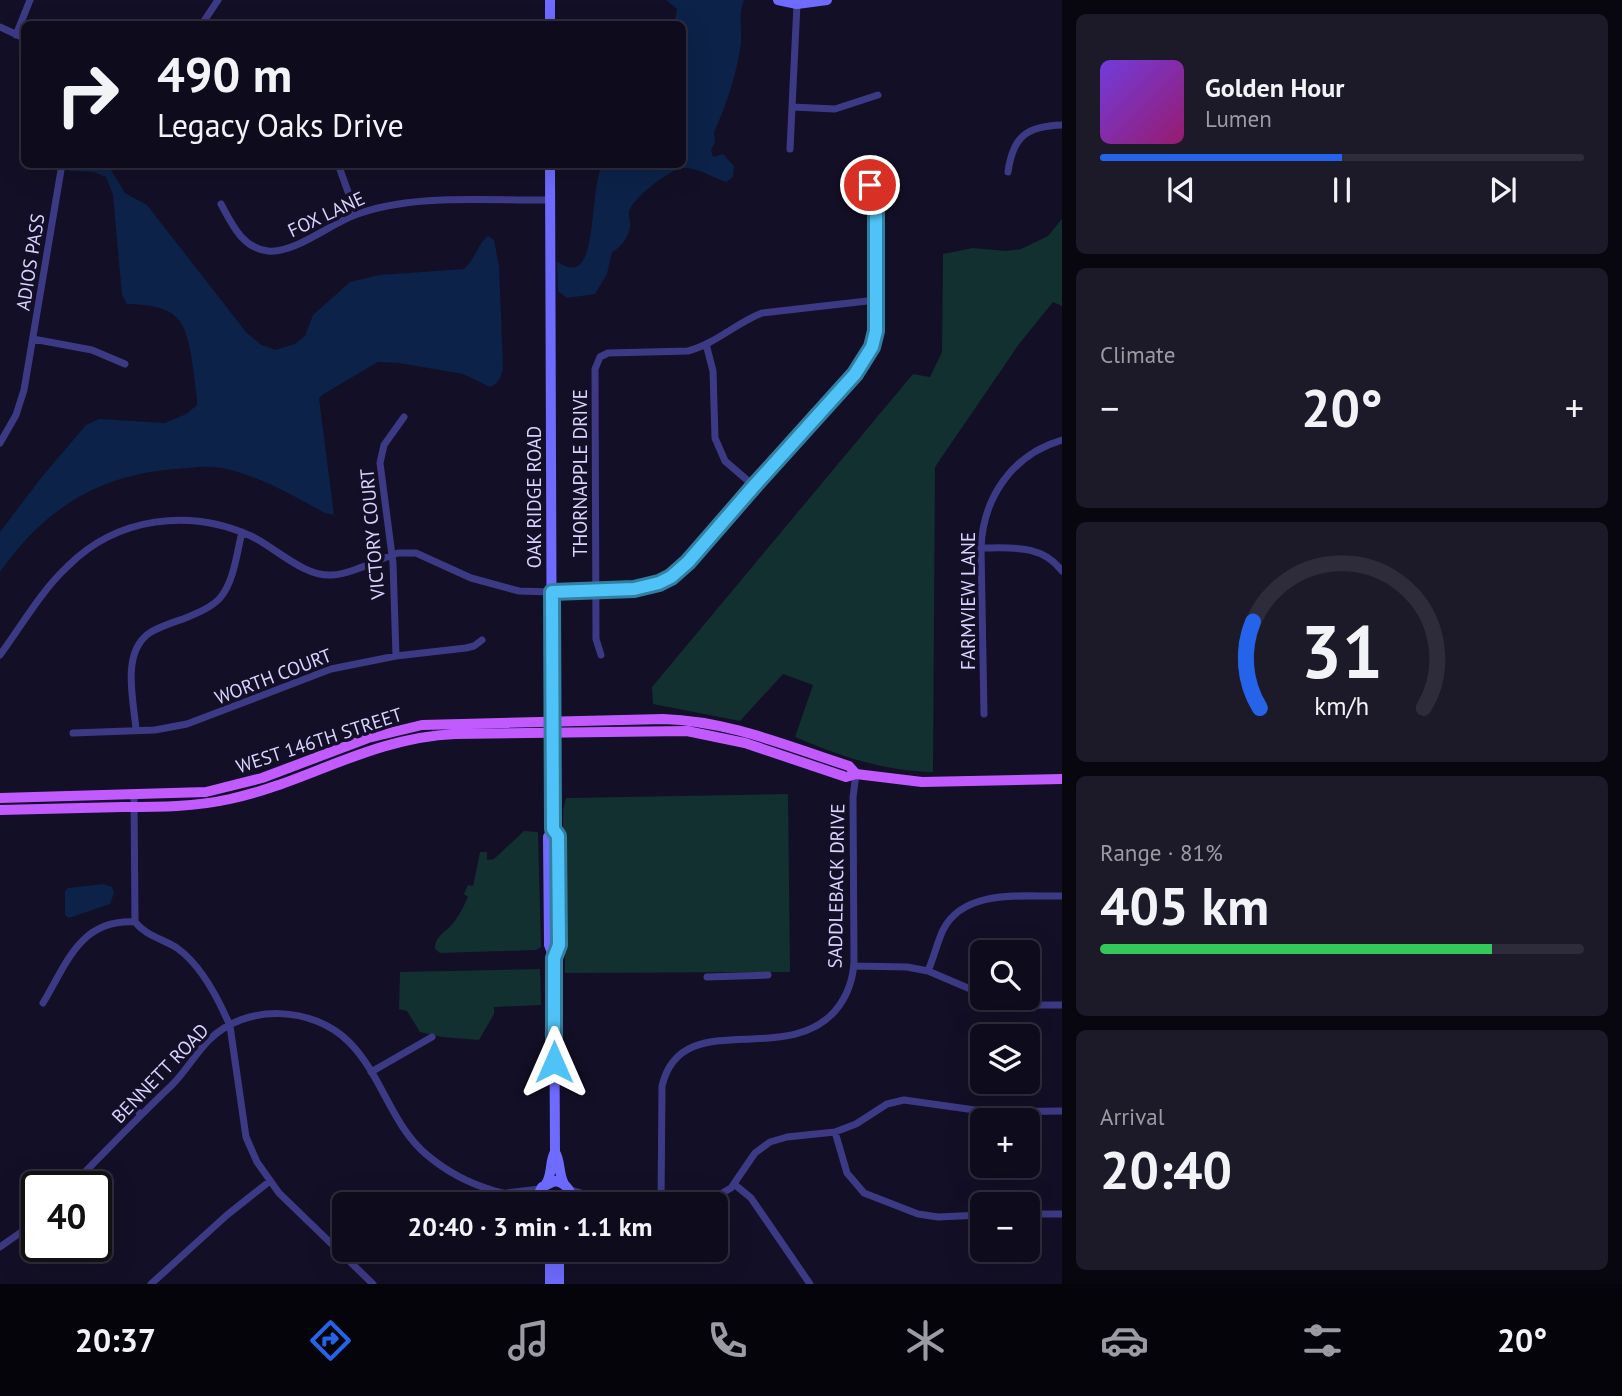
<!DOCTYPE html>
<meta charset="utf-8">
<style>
:root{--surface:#0e0b1c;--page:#1c1929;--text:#f1f3f6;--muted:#9b9ba3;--line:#2e2b3b;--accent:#2563eb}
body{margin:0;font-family:"PT Sans",sans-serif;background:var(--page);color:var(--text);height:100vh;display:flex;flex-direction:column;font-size:26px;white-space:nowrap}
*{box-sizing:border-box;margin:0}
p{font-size:23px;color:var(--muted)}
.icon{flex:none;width:38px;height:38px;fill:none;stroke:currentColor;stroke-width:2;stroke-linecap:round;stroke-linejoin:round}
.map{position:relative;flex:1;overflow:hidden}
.panel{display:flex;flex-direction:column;gap:14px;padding:14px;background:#08060f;width:560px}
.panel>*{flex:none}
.top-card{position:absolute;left:21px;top:21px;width:665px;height:147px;border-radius:10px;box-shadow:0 7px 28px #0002,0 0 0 2px var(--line);background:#0e0b1c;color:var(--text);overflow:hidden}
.fabs{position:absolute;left:970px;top:940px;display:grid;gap:14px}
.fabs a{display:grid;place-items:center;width:70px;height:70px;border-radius:10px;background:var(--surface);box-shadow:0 7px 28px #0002,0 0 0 2px var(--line);font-size:35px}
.speed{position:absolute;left:21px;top:1171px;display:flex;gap:14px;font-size:35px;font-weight:700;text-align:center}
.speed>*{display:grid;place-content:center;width:91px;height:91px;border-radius:50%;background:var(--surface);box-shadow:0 7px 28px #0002,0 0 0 2px var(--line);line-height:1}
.speed .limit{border:4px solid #111;border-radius:10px;background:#fff;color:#111}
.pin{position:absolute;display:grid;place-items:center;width:60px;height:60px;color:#fff;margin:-30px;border:4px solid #fff;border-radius:50%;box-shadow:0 2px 7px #0007}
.me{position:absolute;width:77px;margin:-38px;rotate:0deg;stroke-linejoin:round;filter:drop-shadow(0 0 5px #0008)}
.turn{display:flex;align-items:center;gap:24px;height:147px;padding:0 21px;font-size:32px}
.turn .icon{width:91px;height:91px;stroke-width:2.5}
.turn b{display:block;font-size:49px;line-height:60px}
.big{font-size:52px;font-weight:700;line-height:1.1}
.panel .widget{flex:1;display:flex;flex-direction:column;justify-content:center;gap:10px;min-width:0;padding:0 24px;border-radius:10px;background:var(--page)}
.panel .dial{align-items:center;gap:0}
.dial svg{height:182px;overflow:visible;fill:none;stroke:var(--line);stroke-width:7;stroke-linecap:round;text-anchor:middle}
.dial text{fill:var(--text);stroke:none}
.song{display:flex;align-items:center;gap:21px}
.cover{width:84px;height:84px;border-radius:10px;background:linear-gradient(135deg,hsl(260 70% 55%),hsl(320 70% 35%))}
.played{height:7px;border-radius:4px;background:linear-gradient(90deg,var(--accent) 50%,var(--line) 50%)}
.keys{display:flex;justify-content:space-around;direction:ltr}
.heat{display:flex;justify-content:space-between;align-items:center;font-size:38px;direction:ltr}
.charge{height:10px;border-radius:5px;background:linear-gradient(90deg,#34c759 81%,var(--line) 0)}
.trip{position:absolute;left:332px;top:1192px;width:396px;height:70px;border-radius:10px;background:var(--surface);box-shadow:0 7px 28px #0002,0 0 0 2px var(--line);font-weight:700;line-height:70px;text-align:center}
.dock{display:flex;height:112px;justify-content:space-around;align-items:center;background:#06040b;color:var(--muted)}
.dock .icon{width:49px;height:49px}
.dock .active{color:var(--accent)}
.dock b{font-size:32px;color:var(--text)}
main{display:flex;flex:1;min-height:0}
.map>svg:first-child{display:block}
.green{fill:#12302f}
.water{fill:#0c2248}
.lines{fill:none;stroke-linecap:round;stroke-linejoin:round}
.street{stroke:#3d3a85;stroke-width:7}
.secondary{stroke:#6f6bff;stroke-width:10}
.primary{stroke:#c25bff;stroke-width:10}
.route-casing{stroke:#337fa1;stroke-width:18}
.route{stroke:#4fc3f7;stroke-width:12}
.labels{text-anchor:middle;stroke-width:7;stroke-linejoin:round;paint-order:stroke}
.street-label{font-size:19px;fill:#d9d4ff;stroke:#130f26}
</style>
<main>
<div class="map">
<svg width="1062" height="1284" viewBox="0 0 1062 1284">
<rect width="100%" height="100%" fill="#130f26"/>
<path class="green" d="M1062,219V306L1053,302L1019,344L935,467L933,772C883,771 840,756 795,737L813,685L783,674L740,721L653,704L652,687L913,374L930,377L942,352L943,254L973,248L1006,251L1021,249L1048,236Z
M788,794L790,972L565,973L563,810L566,798Z
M524,831L538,832L541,947L536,950L440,953L435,949C435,935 447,932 454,922C460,914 464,906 468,897L464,894L468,885L473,886L480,852H487V860L494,859Z
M540,969L541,1005L494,1007V1014L479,1040L442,1037L420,1032L407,1011L399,1009L400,972Z"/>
<path class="water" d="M666,0H744C738,15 742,27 741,43C737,73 727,104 714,132L715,142L711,150L713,157L723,154L734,166L733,177L726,182C713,178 698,167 684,168C671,168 634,197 629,211C628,215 631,221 630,227C629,236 621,248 612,252L607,274L595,294L567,298L558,291L557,262C563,265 571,270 578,266C596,254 591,187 602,165L682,164V24H674L677,9Z
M69,165H108L125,193L147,205L246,332L260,344L275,350L295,344L305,336L313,315L350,282L379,275L464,269C476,258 478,243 488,236L494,240L499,266L503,368C501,378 499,383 490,387L463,374L399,363L378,362L322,395L319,398L334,515L325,513C291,495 260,476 222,468C206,465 189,468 174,469C96,476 45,509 0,572V532L41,478L86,425L99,419L165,423L186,414L197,405V398C194,379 191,332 178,319C166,305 143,305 127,304L122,295L113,195L106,177L93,172L69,171Z
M103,884L112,887L114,893L110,904L69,918L65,915V891L68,888Z"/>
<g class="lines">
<path class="street" d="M202,24L218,0
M0,27L24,38
M16,35L30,0
M792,107L835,109L878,95
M790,149L797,4
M338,164L356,214
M1008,172C1013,136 1027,126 1062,125
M221,204C232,224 242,248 268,251C294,254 330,224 355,215C412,193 489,201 550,200
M33,339L92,350L125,364
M706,344L713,371L715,438L725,461L754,486
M0,443L16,415L24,390L62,164
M981,548C1012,548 1042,544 1062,571
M0,655C22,625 41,591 68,566C117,517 190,508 251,536C276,548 304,577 332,575C352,574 379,559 398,553H416L471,578L519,591L552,592L634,589L659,583L671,577L688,562L754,486L855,374L872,347L876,331L877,310L876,206L870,185
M601,655L596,639L595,369L600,357L608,353L688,351C715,344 736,323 762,313L876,300
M396,656L393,563L380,463L384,445L404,417
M984,714L981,548C983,497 1013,454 1062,440
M136,730C134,701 121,655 148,634C158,627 171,623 183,619C195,614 211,608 220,598C234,582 237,552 242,532
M73,733L155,730L187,724L331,669L396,656L466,648L474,646L482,640
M134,796L135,922C146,936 163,939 177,948C201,965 219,1000 230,1026L246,1137L257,1162L279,1193L373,1284
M854,966L907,967L928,971L982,994
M928,971C934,957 937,943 943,930C964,888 1023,897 1062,896
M707,977L768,975
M990,998L1025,1005H1062
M43,1003C67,963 80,919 135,922
M371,1072L432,1037
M128,1100L141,1115
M835,1132L847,1173L864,1193L918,1214L938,1217L982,1215
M734,1184L751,1198L810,1284
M71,1186C104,1153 137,1118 172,1085C186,1071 195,1054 209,1040C246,1003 313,1006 349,1042C382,1075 391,1125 427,1155C446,1171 468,1183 492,1190C507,1195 524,1196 538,1204
M568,1189L594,1197L639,1203L710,1200L731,1188L755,1153L770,1142L787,1137L835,1132L856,1124L887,1104L904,1100L989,1112L1061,1111
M507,1193L540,1189
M661,1203L662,1086C681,1005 785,1068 835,1011C847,997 853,979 854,962L853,797L856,774
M571,1204L594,1197
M1027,1214H1062
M0,1247L37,1221
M151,1284L227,1215L270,1181"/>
<path class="secondary" d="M550,0V24
M778,0L797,4L827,0
M553,829L548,837L549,945L554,958
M555,1152C561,1162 558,1173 564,1184
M546,1184C553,1173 549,1163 555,1152L554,958L559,945L558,837L553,829L552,742L550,164
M539,1204L538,1195L542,1187L555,1181C567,1183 573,1192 570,1204
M550,1250V1284
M559,1250V1284"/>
<path class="primary" d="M0,798L206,792L262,778L368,738L422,725L663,719C729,721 787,746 849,766L856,774
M0,810C41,809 82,808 123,807C159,807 195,807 230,799C309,782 369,738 455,734L687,731L745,743L846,777L856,774L922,782L1062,779"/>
</g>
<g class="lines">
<g class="route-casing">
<path id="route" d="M554,1062V958L559,945L558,836L553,829L552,592L634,589L659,583L671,577L688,562L754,486L855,374L872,347L876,331V206L870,185"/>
</g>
<use href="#route" class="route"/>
</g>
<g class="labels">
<g class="street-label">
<text transform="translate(326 214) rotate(-25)" y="7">FOX LANE</text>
<text transform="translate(30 262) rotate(-81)" y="7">ADIOS PASS</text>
<text transform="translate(580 473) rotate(-90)" y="7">THORNAPPLE DRIVE</text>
<text transform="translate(534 497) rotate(-90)" y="7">OAK RIDGE ROAD</text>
<text transform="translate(372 534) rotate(-95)" y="7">VICTORY COURT</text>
<text transform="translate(968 601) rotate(-90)" y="7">FARMVIEW LANE</text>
<text transform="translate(273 676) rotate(-21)" y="7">WORTH COURT</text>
<text transform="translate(319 740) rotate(-18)" y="7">WEST 146TH STREET</text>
<text transform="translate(836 886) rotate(-89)" y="7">SADDLEBACK DRIVE</text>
<text transform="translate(160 1073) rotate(-46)" y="7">BENNETT ROAD</text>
</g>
</g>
</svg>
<div class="fabs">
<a><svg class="icon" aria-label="search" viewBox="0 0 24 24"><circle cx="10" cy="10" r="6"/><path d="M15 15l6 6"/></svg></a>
<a><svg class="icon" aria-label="layers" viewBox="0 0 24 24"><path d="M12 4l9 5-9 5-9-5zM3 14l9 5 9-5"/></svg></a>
<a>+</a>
<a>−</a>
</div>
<div class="speed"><div class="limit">40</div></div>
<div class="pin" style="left:870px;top:185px;background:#d93025"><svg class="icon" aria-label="arrive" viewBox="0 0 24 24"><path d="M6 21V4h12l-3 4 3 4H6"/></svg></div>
<svg class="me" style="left:554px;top:1062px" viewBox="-20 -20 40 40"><path d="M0-17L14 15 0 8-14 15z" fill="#4fc3f7" stroke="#fff" stroke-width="4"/></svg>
<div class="trip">20:40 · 3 min · 1.1 km</div>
<div class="top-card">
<div class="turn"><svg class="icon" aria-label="right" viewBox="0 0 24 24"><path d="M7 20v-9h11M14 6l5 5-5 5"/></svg><div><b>490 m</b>Legacy Oaks Drive</div></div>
</div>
</div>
<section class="panel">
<div class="widget">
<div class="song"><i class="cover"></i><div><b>Golden Hour</b><p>Lumen</p></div></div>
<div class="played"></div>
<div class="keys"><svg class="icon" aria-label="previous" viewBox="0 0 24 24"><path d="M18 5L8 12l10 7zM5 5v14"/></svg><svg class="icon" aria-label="pause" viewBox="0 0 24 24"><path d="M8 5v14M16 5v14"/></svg><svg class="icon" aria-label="next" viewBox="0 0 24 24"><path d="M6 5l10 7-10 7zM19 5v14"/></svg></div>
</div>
<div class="widget"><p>Climate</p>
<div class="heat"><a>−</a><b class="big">20°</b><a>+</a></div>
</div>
<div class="widget dial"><svg viewBox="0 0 100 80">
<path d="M14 69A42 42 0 1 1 86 69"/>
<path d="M14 69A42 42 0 0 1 11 31" stroke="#2563eb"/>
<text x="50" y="56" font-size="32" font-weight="700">31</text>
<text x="50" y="72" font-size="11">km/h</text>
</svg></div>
<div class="widget"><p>Range · 81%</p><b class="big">405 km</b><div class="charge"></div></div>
<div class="widget"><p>Arrival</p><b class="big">20:40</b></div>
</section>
</main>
<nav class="dock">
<b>20:37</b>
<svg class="icon active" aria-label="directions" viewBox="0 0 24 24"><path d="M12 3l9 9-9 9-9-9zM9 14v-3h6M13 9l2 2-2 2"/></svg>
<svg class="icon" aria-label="music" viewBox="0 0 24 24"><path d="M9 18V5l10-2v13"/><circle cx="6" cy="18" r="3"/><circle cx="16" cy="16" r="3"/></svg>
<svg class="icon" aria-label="phone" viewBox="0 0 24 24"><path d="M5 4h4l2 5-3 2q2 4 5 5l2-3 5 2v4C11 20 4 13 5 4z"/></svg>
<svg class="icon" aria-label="climate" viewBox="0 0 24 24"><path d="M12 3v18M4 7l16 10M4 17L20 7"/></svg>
<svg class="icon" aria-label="car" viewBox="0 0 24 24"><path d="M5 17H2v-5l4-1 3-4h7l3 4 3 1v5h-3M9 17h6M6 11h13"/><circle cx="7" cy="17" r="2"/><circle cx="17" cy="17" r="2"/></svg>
<svg class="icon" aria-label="filters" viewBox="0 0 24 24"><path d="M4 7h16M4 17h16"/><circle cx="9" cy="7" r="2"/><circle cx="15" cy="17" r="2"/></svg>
<b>20°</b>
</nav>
